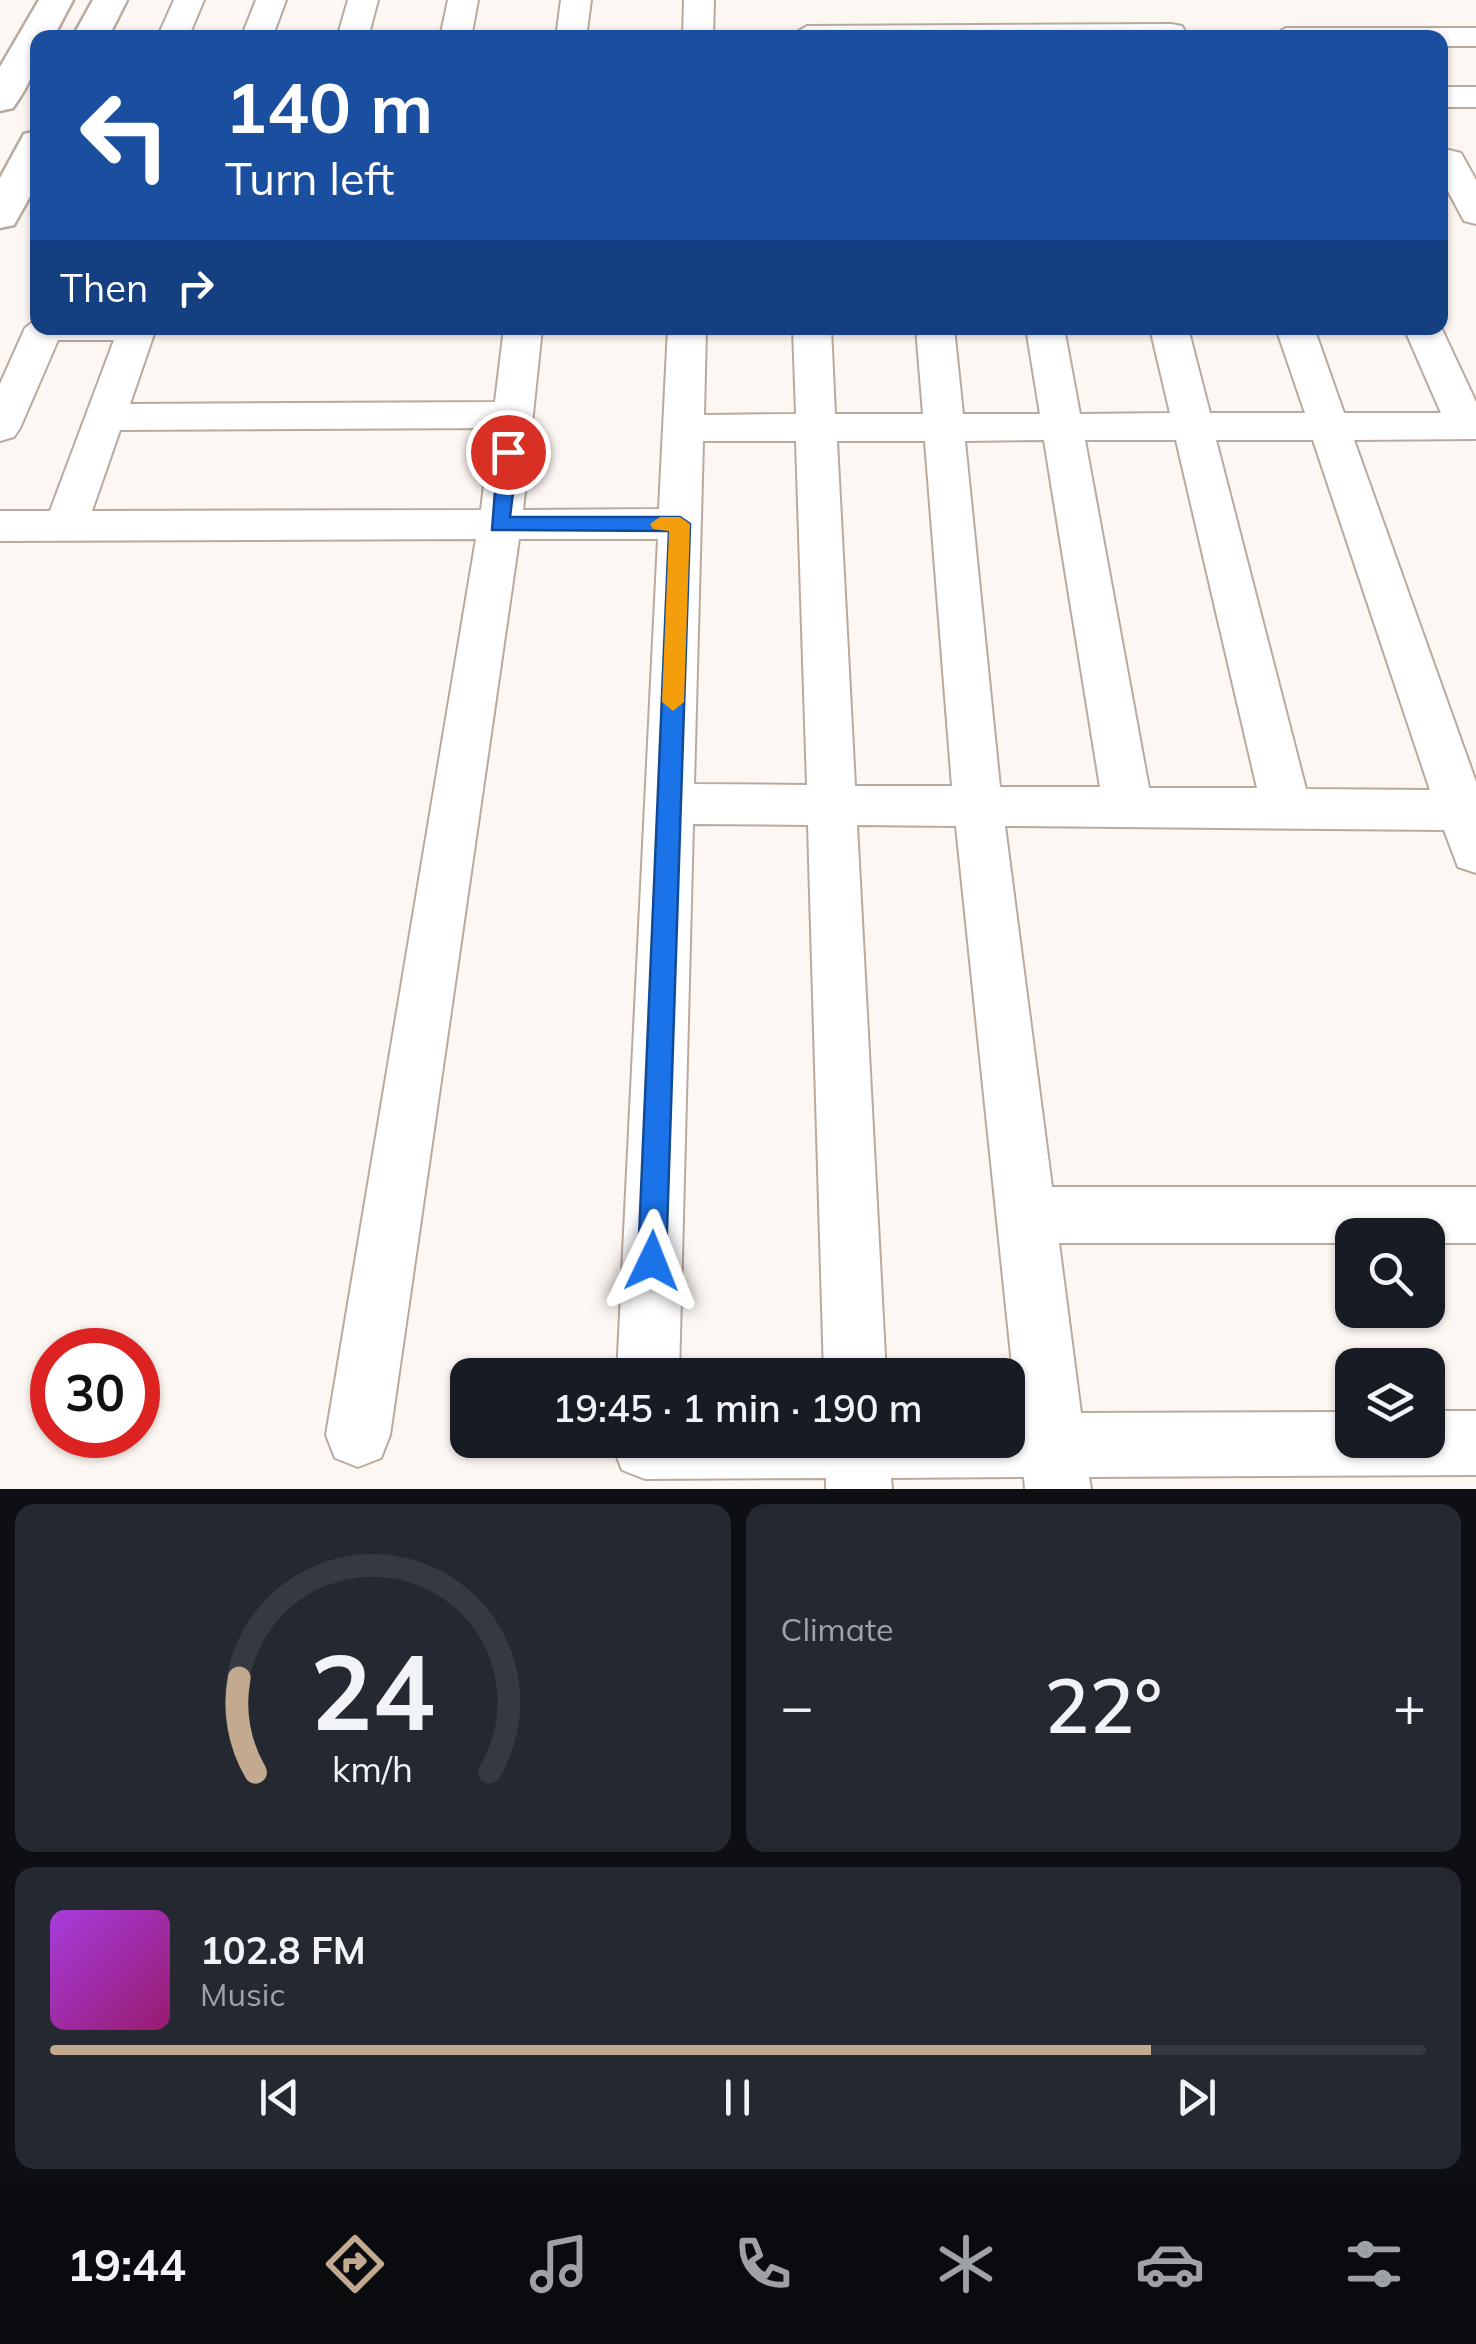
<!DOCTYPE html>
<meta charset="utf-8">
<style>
:root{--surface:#171b24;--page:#242831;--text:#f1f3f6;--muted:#9ea1a6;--line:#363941;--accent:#c3a98e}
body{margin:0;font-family:Mulish,sans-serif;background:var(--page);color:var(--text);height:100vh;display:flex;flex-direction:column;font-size:38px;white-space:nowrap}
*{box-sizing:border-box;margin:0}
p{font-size:32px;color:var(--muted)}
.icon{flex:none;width:55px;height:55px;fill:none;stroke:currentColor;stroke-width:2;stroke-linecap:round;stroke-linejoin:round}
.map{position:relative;height:1489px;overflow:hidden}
.panel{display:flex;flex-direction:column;gap:15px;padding:15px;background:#0d0f14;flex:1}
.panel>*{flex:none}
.guide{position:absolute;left:30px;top:30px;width:1418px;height:305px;border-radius:20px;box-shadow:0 2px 8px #0004;background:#1a4fa0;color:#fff;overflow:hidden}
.buttons{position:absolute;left:1335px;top:1218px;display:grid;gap:20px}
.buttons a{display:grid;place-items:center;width:110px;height:110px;border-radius:20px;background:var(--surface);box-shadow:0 2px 8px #0004;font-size:50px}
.speed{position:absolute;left:30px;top:1328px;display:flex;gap:20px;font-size:50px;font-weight:700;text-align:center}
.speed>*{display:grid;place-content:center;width:130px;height:130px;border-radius:50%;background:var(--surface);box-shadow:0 2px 8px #0004;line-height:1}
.speed .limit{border:15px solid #d22;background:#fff;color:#111}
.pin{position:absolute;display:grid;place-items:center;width:85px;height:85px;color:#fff;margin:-42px;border:5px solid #fff;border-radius:50%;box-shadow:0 2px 10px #0007}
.me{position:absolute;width:110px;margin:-55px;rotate:2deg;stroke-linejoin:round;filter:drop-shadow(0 0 8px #0008)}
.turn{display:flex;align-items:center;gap:35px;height:210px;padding:0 30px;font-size:45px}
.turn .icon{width:130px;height:130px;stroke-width:2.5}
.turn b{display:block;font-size:70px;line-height:85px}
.then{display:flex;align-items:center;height:95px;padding:0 30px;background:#0003;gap:20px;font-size:38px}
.big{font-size:75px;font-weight:600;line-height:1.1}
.panel .tile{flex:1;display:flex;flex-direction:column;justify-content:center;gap:15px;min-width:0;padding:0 35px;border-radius:20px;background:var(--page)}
.panel .dial{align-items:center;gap:0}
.dial svg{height:260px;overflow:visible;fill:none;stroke:var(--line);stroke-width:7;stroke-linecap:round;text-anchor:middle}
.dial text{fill:var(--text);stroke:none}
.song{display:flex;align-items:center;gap:30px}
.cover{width:120px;height:120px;border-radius:15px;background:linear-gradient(135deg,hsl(280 70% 55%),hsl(320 70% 35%))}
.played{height:10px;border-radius:5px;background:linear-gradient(90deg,var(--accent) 80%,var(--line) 80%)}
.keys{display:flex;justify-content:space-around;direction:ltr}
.heat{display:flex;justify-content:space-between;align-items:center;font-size:55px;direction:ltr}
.panel .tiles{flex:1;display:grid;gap:15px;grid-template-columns:1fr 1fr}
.tile:last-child{grid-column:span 2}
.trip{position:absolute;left:450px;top:1358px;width:575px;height:100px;border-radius:20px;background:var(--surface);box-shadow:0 2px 8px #0004;font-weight:600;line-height:100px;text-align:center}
.tabs{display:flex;height:160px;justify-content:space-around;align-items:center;background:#090b0e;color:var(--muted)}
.tabs .icon{width:70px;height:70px}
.tabs .on{color:var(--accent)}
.tabs b{font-size:45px;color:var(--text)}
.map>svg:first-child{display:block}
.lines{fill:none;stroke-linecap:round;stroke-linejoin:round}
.street-casing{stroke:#b9aa9f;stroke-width:4}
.secondary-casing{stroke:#b9aa9f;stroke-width:5}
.street{fill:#fff;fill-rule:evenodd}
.secondary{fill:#fff;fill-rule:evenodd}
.route{fill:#1a73e8;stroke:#114b97;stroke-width:2.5}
.slow{fill:#f59e0b}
</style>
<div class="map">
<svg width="1476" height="1489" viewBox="0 0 1476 1489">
<rect width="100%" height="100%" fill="#fdf7f3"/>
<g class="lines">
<g class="street-casing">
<path id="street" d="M174,0H204L188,38H157Z
M256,0H286L272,38H241Z
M348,0H378L368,38H337Z
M448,0H478L471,38H440Z
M561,0H591L586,38H556Z
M684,0H714L713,38H683Z
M1171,24L1182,26L1186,33L1183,38L792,35L807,26Z
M1286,28H1476V46H1440V38L1271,37Z
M1440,87H1476V107H1440Z
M1449,150L1461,153L1476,180V224L1464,221L1440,176V152Z
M38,318V328H156L130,404L495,402L504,328H542L523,510L659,509L668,328H706L704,415L796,414L793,328H831L835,414H923L916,328H954L963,414H1040L1026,328H1064L1080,414L1170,413L1150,328H1188L1210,413H1305L1276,328H1314L1344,413H1441L1404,328L1440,325L1476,402V439L1354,440L1476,782V873L1458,867L1444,830L1005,826L1052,1187H1476V1243H1428V1235H1352V1243H1059L1081,1413L1352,1412V1440H1428V1411H1476V1475L1089,1477L1091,1489H1025L1024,1477L891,1478L892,1489H826V1478L645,1479L622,1470L613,1447L616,1440H1008V1413H1017L956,826L857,825L886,1375H824L808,825L693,824L679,1375H617L658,539H519L390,1435L381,1458L358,1467L335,1458L326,1435L476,539L0,541V511H50L114,340H58L20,428L14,437L0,441V384L25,328ZM491,428L481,510L92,511L120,430ZM1044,440L1100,787H1000L965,441ZM1085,440H1176L1257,788H1149ZM1216,440H1313L1430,790L1306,789ZM703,441H796L807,785L694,784ZM837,441H925L952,786H855Z"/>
</g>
<g class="secondary-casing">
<path id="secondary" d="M39,0H73L53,38H38C38,66 30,84 13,108L0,111V67Z
M93,0H127L108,38H72Z
M38,131V182L14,225L0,228V178L24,134Z"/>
</g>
<use href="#street" class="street"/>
<use href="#secondary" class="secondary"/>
</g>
<path class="route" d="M508,445L518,452L510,517H680L690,524L666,1261L662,1271L652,1275L642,1271L638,1261L669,531L492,530L498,452Z"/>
<path class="slow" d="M660,517H680L690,524L684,702L673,711L662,702L669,531L653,529L650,524Z"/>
</svg>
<div class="buttons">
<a><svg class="icon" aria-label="search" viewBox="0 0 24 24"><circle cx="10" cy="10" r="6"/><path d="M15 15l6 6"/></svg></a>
<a><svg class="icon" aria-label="layers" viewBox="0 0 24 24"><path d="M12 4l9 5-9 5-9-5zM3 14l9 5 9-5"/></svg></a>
</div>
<div class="speed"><div class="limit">30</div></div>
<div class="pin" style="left:508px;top:452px;background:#d93025"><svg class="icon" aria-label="arrive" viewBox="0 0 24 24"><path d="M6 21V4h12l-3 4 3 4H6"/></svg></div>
<svg class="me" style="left:652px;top:1261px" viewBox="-20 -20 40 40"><path d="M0-17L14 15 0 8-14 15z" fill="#1a73e8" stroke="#fff" stroke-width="4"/></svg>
<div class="trip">19:45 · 1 min · 190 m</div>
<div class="guide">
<div class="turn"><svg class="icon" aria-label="left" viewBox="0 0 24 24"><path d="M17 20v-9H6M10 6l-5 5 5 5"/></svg><div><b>140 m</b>Turn left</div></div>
<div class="then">Then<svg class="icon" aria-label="right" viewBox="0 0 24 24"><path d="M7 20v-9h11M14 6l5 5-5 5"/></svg></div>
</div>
</div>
<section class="panel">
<div class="tiles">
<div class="tile dial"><svg viewBox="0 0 100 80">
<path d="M14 69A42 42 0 1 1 86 69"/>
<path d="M14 69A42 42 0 0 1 9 40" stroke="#c3a98e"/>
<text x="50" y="56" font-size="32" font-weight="700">24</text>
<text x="50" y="72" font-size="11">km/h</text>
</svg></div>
<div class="tile"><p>Climate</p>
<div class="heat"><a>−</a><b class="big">22°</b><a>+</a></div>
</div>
<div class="tile">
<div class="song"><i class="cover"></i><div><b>102.8 FM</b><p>Music</p></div></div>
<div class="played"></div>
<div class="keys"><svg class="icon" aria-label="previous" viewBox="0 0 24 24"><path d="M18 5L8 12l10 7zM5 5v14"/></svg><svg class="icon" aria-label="pause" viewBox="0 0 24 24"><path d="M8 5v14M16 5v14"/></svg><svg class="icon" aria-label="next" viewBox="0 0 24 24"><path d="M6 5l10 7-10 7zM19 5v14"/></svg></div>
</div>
</div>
</section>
<nav class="tabs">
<b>19:44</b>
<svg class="icon on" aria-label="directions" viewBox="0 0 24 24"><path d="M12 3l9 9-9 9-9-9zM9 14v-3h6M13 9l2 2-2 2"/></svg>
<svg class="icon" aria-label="music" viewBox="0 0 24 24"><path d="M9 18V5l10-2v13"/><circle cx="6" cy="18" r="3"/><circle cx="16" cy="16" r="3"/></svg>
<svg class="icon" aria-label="phone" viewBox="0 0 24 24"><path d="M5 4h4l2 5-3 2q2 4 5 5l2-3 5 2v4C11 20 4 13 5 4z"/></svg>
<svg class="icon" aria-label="climate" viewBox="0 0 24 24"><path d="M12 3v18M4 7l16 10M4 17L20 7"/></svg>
<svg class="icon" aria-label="car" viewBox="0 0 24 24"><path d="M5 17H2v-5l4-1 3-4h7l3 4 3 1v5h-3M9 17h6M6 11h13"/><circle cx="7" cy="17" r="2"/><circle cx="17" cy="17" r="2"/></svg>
<svg class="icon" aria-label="filters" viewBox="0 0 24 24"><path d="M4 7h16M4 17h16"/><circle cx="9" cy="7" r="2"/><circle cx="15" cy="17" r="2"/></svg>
</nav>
